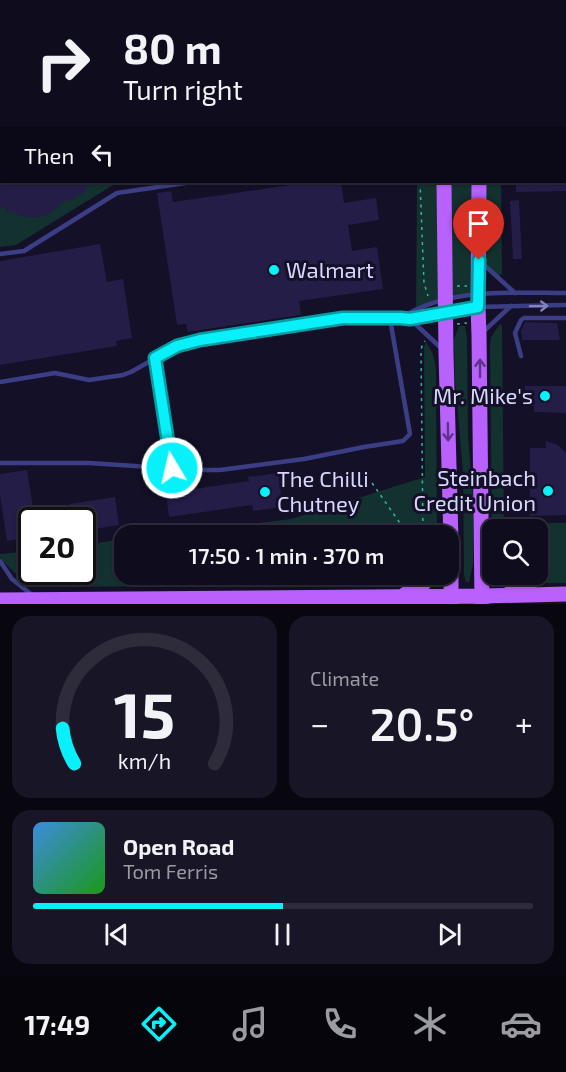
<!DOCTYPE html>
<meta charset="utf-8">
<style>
:root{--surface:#0e0c1d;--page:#171526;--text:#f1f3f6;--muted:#9b9ba4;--line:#2e2c3b;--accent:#08f1fa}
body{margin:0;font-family:"Exo 2",sans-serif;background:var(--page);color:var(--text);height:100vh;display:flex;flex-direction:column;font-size:22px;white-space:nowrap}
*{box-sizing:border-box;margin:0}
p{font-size:20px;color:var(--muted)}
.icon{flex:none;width:33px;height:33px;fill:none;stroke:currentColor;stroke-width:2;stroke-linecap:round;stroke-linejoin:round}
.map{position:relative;height:604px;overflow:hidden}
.side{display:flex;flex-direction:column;gap:12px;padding:12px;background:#080710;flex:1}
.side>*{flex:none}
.top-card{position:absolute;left:0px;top:0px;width:567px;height:183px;box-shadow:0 2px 4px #0004,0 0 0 2px var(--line);background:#0e0c1d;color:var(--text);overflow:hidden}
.tools{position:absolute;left:482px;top:519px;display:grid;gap:12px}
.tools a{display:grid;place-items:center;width:66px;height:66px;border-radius:12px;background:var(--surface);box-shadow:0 2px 4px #0004,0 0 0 2px var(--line);font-size:30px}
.speed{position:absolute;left:18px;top:507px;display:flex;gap:12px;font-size:30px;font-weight:700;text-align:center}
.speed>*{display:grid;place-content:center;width:78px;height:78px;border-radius:50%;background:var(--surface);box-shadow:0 2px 4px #0004,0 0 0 2px var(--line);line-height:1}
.speed .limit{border:3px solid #111;border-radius:9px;background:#fff;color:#111}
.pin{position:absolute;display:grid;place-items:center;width:51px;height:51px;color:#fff;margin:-62px -26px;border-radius:50% 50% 50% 0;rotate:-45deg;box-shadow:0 0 6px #0007}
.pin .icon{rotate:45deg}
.me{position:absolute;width:66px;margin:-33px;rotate:351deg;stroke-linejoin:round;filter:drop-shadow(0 0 4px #0008)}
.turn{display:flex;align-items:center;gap:21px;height:126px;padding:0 24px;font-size:27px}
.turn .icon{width:78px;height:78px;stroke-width:2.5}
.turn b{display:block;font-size:42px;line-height:51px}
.then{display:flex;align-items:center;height:57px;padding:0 24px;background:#0003;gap:12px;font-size:22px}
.big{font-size:45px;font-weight:600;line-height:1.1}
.side .card{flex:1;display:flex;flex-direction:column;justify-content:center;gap:9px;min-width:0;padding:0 21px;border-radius:18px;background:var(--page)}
.side .dial{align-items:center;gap:0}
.dial svg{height:156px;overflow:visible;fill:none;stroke:var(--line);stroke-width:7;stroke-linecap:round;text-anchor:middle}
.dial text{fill:var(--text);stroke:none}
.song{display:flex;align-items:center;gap:18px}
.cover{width:72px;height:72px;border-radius:9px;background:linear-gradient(135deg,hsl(210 70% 55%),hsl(120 70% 35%))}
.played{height:6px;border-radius:3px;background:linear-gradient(90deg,var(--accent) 50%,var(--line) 50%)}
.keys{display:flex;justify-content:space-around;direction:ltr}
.heat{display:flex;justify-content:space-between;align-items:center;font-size:33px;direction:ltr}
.side .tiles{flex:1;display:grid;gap:12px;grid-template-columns:1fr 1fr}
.card:last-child{grid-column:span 2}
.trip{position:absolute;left:114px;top:525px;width:345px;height:60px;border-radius:18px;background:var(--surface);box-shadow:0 2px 4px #0004,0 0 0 2px var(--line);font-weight:600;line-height:60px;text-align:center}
.tabs{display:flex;height:96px;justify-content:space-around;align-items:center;background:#06050c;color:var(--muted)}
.tabs .icon{width:42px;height:42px}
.tabs .active{color:var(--accent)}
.tabs b{font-size:27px;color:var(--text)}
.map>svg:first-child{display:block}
.green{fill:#13312e}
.building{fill:#231d48}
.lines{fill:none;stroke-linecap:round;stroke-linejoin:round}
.path{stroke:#32b7a6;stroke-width:1.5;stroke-dasharray:3 4.5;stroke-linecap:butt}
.service{stroke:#3c3e85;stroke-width:4.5}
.minor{stroke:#3c3e85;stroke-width:9}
.primary{stroke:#b861fc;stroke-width:15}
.oneway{stroke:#8383bb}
.oneway2{stroke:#5d3487}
.route-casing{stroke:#059da2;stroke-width:15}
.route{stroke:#08f1fa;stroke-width:10}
.poi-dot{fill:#08f1fa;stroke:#131027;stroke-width:2}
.labels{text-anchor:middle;stroke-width:6;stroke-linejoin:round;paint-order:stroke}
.poi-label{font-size:22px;fill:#d9d7fe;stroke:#131027;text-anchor:start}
</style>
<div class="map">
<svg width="566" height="604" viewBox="0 0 566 604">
<rect width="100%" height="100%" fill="#131027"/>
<path class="green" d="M2,84V182H118L16,245L0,247V85Z
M417,182H501L502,274L497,277L479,261L478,294L446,299L416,310Z
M500,324L502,326L504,523H566V583C544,583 528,584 508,575L537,574V530H492V544L490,347L491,337Z
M459,326H465L467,338L468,436L473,497V564L469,582H466L464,575L463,473L455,380L454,345V339Z
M426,342L433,354L436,369L437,535H158L291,519L425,477L424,347Z
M124,539V574L426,575L412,583L404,584L54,587L34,584L19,577L0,558V554L31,551L32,572H82L83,545Z"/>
<path class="building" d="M0,182H23V183L32,185L39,182H96L85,188L87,190L70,201L69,199L57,206L58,208L43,217L42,215L37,218L18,216V214L7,211L4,206L0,209Z
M311,182H341L344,203L376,198L379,220L348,225L352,251L377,247L383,289L299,301L301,315L188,332L186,324L177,325L157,193L171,191L173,202Z
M516,182H566V191L516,192Z
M519,200L522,259H513L510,201Z
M100,244L107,282L123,279L132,338L116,341L117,346L0,365V261Z
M525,322L557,323L560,340H522L521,331Z
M525,386H566V413L534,412V406H524Z
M546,441L558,445L566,453V515L530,516V448H546Z
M27,470L35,520H32V537L7,541L0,495V474Z
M278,473L283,507L253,511L252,505L169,517L166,493L249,481L248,477Z
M115,497L119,525L82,531V520H73L70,504Z"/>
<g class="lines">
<path class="path" d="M422,0V2
M420,182L424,283L428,296
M457,286H467
M457,324L467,323
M372,483L409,536
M423,536L421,351L422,346L425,341"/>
<path class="service" d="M0,254L24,251L117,193L192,182
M481,262L515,293
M401,318C449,287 512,293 566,293
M410,319L441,348
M484,331L511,306
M521,356L515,333L521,320L524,318H566
M155,358L172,468
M0,382L55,373L89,380L123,375L131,372L177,346L200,340L343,318H401L410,319L478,307L566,305
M0,463H89L196,470H220L304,459L364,447L403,441L410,434L390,319
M0,561L12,579L32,595"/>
<path class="minor" d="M123,2V0"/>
<path class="primary" d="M476,0V2
M444,2V0
M444,182L446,353L451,542V604
M479,182L478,307L479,335L482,604
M499,574L514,585L532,593
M404,595L423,584L433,574
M0,600L482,596L566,594"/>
</g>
<defs><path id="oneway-shaft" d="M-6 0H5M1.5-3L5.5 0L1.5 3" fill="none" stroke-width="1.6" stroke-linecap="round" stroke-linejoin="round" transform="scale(1.5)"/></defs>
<use class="oneway" href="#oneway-shaft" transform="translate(539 306) rotate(-1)"/>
<g class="oneway2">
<use href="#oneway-shaft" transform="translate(480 368) rotate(-90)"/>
<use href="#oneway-shaft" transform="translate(448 432) rotate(89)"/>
</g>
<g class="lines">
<g class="route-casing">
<path id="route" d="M172,468L155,358L177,346L200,340L343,318H401L410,319L478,307L479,260"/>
</g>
<use href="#route" class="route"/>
</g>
<g class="poi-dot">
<circle cx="274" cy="270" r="6"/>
<circle cx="545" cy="396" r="6"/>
<circle cx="548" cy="491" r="6"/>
<circle cx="265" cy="492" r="6"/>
</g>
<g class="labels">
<g class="poi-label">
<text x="286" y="278">Walmart</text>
<text x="533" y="404" text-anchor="end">Mr. Mike's</text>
<text x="536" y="486" text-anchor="end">Steinbach<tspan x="536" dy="25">Credit Union</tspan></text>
<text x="277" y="487">The Chilli<tspan x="277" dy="25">Chutney</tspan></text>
</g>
</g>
</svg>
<div class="tools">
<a><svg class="icon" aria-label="search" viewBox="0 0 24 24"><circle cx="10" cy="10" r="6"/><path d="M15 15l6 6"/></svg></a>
</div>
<div class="speed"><div class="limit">20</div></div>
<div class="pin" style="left:479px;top:260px;background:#d93025"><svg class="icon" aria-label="arrive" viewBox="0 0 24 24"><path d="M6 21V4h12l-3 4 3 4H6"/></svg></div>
<svg class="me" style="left:172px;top:468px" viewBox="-20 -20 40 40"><circle r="17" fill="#08f1fa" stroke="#fff" stroke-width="3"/><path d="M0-11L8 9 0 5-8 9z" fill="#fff"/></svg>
<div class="trip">17:50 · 1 min · 370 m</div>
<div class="top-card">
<div class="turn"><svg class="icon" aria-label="right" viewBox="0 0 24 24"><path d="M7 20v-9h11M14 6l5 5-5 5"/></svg><div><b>80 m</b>Turn right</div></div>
<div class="then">Then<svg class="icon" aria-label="left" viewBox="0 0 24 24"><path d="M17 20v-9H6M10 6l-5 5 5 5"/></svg></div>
</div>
</div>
<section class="side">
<div class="tiles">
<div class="card dial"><svg viewBox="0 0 100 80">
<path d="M14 69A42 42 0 1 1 86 69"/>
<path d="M14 69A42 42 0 0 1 8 51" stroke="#08f1fa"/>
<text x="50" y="56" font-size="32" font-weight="700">15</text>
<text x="50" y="72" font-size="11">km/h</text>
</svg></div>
<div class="card"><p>Climate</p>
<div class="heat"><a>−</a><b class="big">20.5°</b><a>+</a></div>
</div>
<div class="card">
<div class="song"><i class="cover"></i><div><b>Open Road</b><p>Tom Ferris</p></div></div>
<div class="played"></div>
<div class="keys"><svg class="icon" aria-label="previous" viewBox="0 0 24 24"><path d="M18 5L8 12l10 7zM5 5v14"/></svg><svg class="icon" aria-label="pause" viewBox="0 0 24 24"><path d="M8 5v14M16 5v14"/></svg><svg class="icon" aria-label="next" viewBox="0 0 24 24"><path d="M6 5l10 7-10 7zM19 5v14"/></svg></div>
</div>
</div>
</section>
<nav class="tabs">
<b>17:49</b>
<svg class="icon active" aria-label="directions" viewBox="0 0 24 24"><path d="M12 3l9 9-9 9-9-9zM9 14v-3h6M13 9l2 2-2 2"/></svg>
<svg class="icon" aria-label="music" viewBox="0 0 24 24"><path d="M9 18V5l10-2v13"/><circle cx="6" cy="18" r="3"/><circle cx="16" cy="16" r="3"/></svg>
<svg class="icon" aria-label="phone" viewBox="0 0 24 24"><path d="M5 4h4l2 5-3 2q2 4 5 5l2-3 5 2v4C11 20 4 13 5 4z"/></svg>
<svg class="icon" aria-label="climate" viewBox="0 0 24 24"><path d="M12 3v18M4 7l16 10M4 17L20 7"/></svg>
<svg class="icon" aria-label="car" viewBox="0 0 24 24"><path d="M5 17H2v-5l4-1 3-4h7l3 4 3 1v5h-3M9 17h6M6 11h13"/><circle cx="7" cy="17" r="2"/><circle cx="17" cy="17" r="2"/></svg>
</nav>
